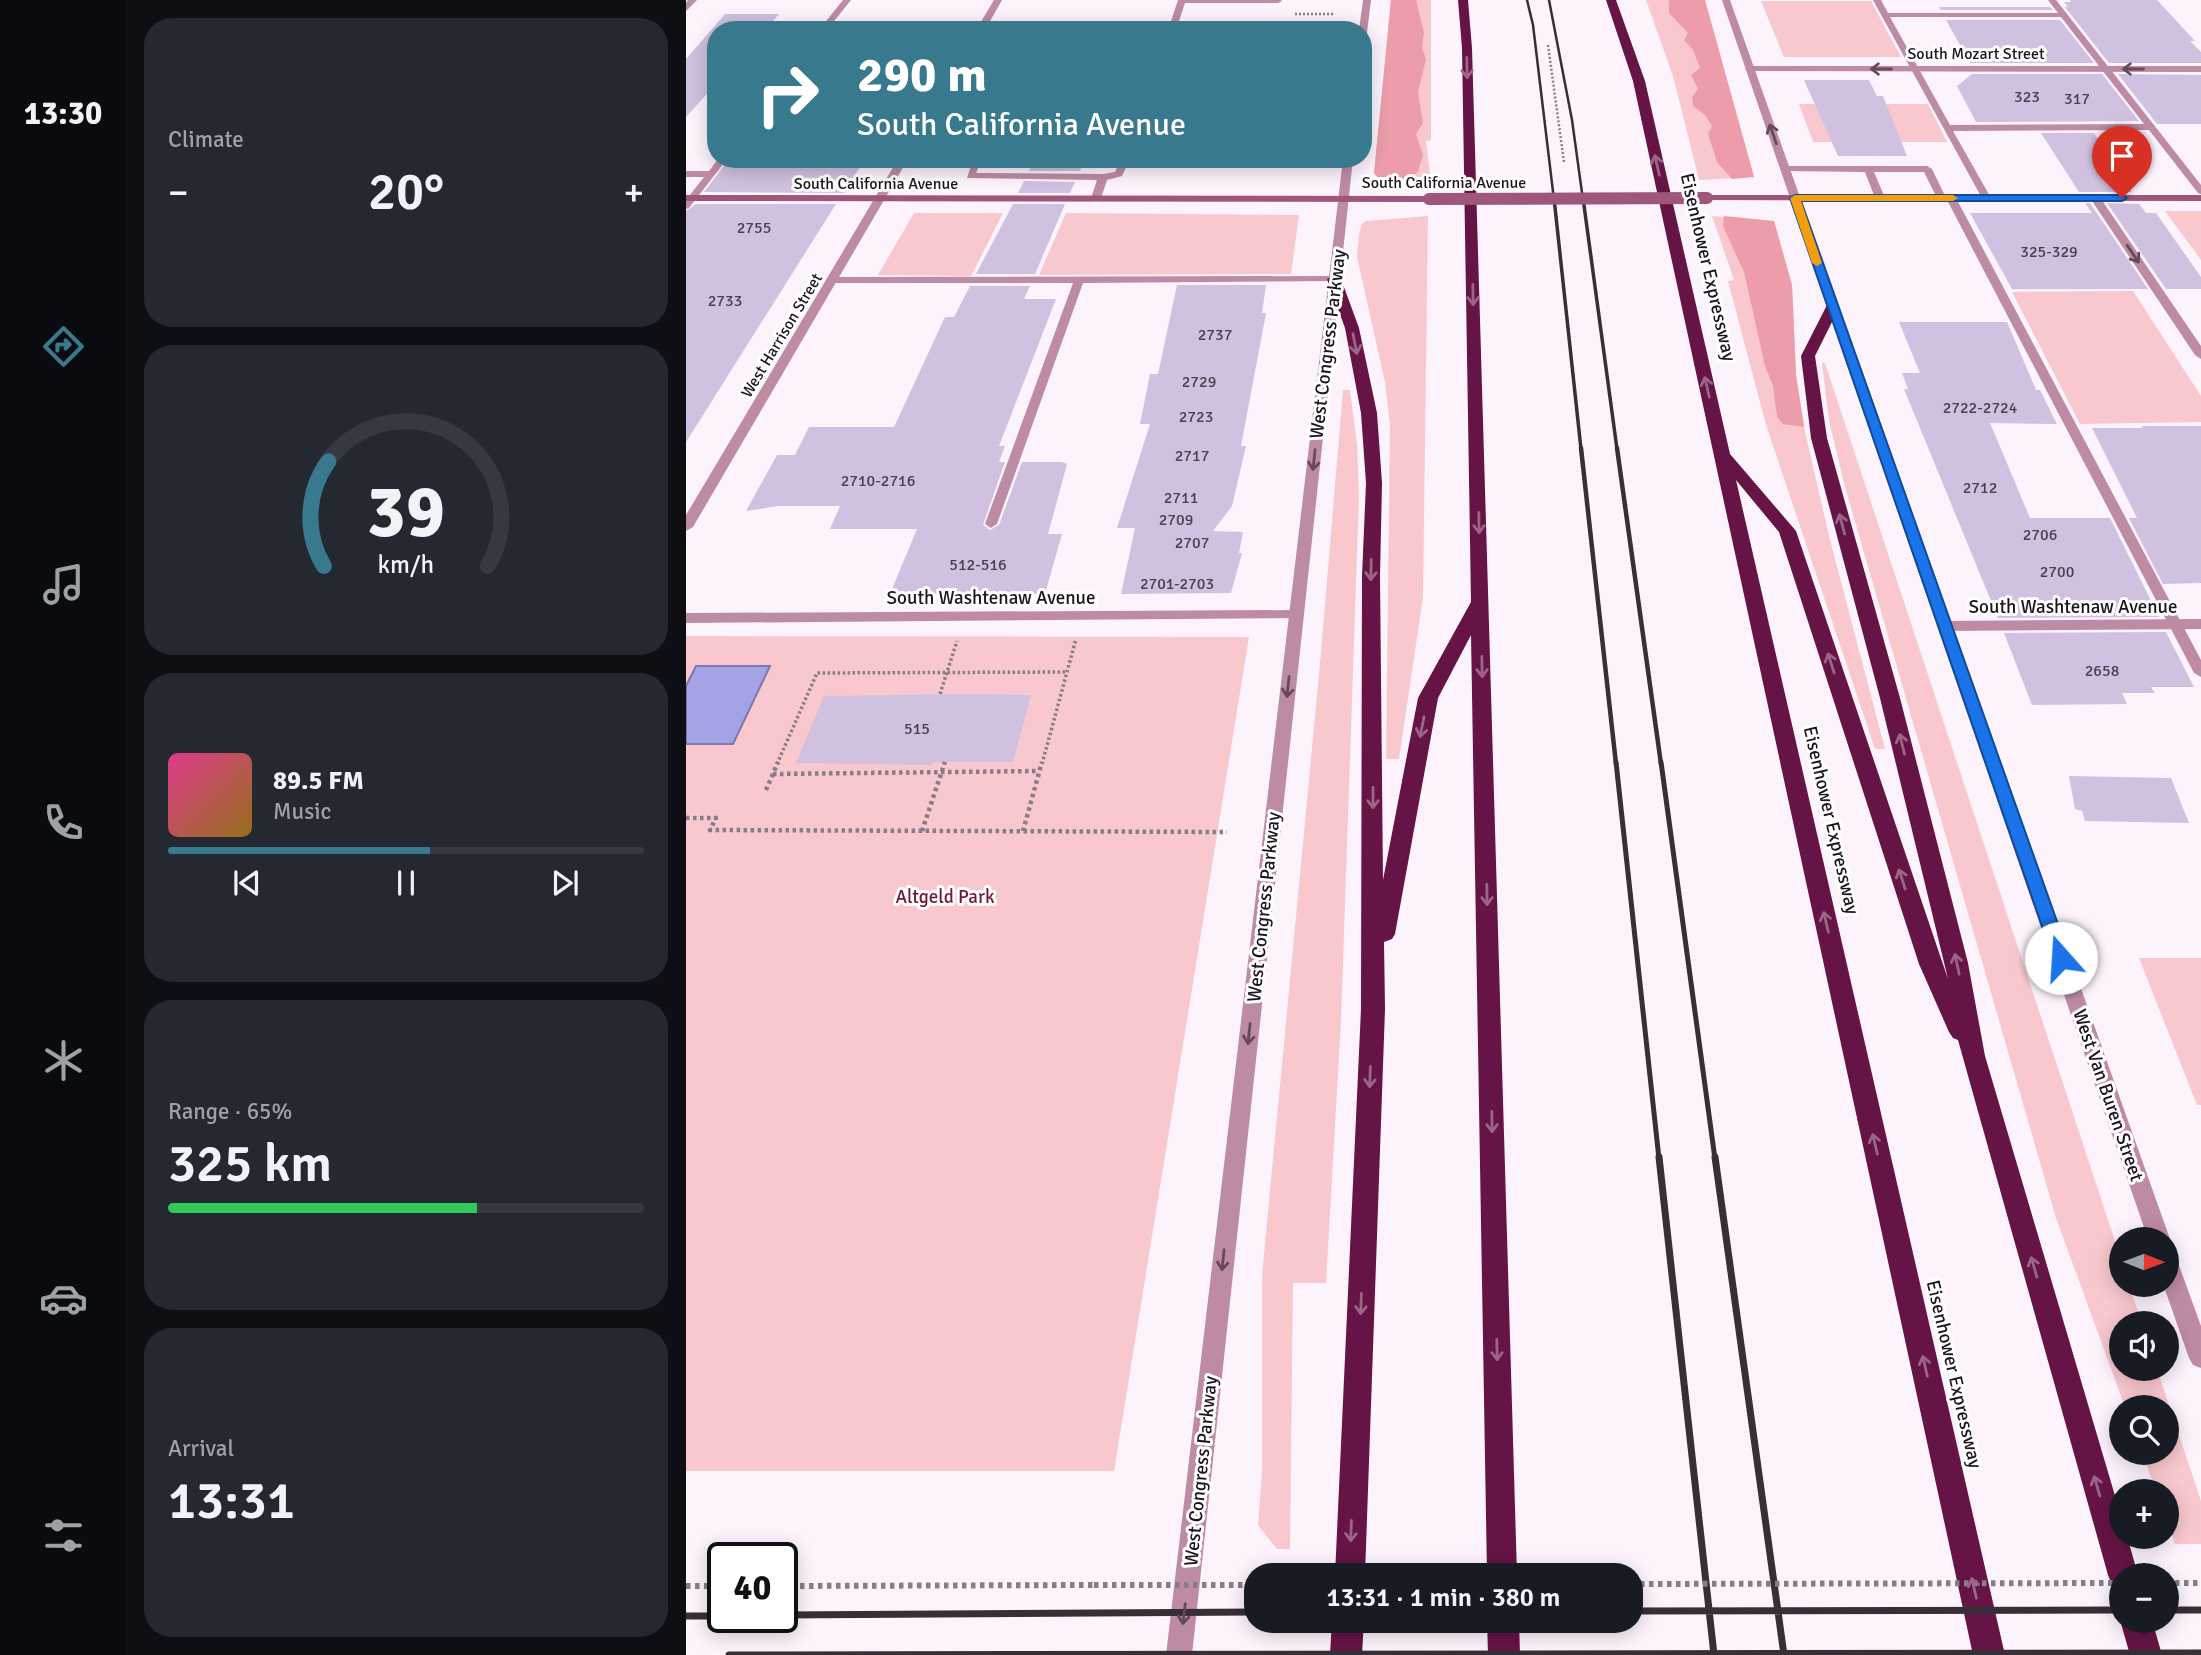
<!DOCTYPE html>
<meta charset="utf-8">
<style>
:root{--surface:#171b24;--page:#242831;--text:#f1f3f6;--muted:#9ea1a6;--line:#363941;--accent:#39798d}
body{margin:0;font-family:Signika,sans-serif;background:var(--page);color:var(--text);height:100vh;display:flex;flex-direction:column;font-size:26px;white-space:nowrap}
*{box-sizing:border-box;margin:0}
p{font-size:23px;color:var(--muted)}
.icon{flex:none;width:38px;height:38px;fill:none;stroke:currentColor;stroke-width:2;stroke-linecap:round;stroke-linejoin:round}
.map{position:relative;flex:1;overflow:hidden}
.details{display:flex;flex-direction:column;gap:18px;padding:18px;background:#0d0f14;width:560px}
.details>*{flex:none}
.guide{position:absolute;left:21px;top:21px;width:665px;height:147px;border-radius:28px;box-shadow:0 4px 18px #0003;background:#39798d;color:#fff;overflow:hidden}
.needle{width:46px;rotate:91deg}
.controls{position:absolute;left:1423px;top:1227px;display:grid;gap:14px}
.controls a{display:grid;place-items:center;width:70px;height:70px;border-radius:50%;background:var(--surface);box-shadow:0 4px 18px #0003;font-size:35px}
.speed{position:absolute;left:21px;top:1542px;display:flex;gap:14px;font-size:35px;font-weight:700;text-align:center}
.speed>*{display:grid;place-content:center;width:91px;height:91px;border-radius:50%;background:var(--surface);box-shadow:0 4px 18px #0003;line-height:1}
.speed .limit{border:4px solid #111;border-radius:10px;background:#fff;color:#111}
.pin{position:absolute;display:grid;place-items:center;width:60px;height:60px;color:#fff;margin:-72px -30px;border-radius:50% 50% 50% 0;rotate:-45deg;box-shadow:0 0 7px #0007}
.pin .icon{rotate:45deg}
.me{position:absolute;width:77px;margin:-38px;rotate:341deg;stroke-linejoin:round;filter:drop-shadow(0 0 5px #0008)}
.turn{display:flex;align-items:center;gap:24px;height:147px;padding:0 35px;font-size:32px}
.turn .icon{width:91px;height:91px;stroke-width:2.5}
.turn b{display:block;font-size:49px;line-height:60px}
.big{font-size:52px;font-weight:600;line-height:1.1}
.details .widget{flex:1;display:flex;flex-direction:column;justify-content:center;gap:10px;min-width:0;padding:0 24px;border-radius:28px;background:var(--page)}
.details .dial{align-items:center;gap:0}
.dial svg{height:182px;overflow:visible;fill:none;stroke:var(--line);stroke-width:7;stroke-linecap:round;text-anchor:middle}
.dial text{fill:var(--text);stroke:none}
.song{display:flex;align-items:center;gap:21px}
.cover{width:84px;height:84px;border-radius:10px;background:linear-gradient(135deg,hsl(330 70% 55%),hsl(40 70% 35%))}
.played{height:7px;border-radius:4px;background:linear-gradient(90deg,var(--accent) 55%,var(--line) 55%)}
.keys{display:flex;justify-content:space-around;direction:ltr}
.heat{display:flex;justify-content:space-between;align-items:center;font-size:38px;direction:ltr}
.charge{height:10px;border-radius:5px;background:linear-gradient(90deg,#34c759 65%,var(--line) 0)}
.trip{position:absolute;left:558px;top:1563px;width:399px;height:70px;border-radius:28px;background:var(--surface);box-shadow:0 4px 18px #0003;font-weight:600;line-height:70px;text-align:center}
main{display:flex;flex:1;min-height:0}
.menu{display:flex;flex-direction:column;width:126px;justify-content:space-around;align-items:center;background:#090b0e;color:var(--muted)}
.menu .icon{width:49px;height:49px}
.menu .on{color:var(--accent)}
.menu b{font-size:32px;color:var(--text)}
.map>svg:first-child{display:block}
.green{fill:#f9c8ce}
.forest{fill:#ec9da9}
.water{fill:#a4a3e5;stroke:#7c78a9;stroke-width:2}
.building{fill:#cfc1df}
.lines{fill:none;stroke-linecap:round;stroke-linejoin:round}
.path-far3{stroke:#877d87;stroke-width:2.5;stroke-dasharray:2 2;stroke-linecap:butt}
.path-far2{stroke:#877d87;stroke-width:3.5;stroke-dasharray:2.5 2.5;stroke-linecap:butt}
.path-far1{stroke:#877d87;stroke-width:4.5;stroke-dasharray:3.5 3.5;stroke-linecap:butt}
.path{stroke:#877d87;stroke-width:6;stroke-dasharray:4.5 4.5;stroke-linecap:butt}
.service{fill:#be8ba4;fill-rule:evenodd}
.minor{fill:#be8ba4;fill-rule:evenodd}
.tertiary{fill:#be8ba4;fill-rule:evenodd}
.secondary{fill:#9e567c;fill-rule:evenodd}
.motorway{fill:#651445;fill-rule:evenodd}
.rail-far4{stroke:#372e37;stroke-width:2.5}
.rail-far3{stroke:#372e37;stroke-width:3.5}
.rail-far2{stroke:#372e37;stroke-width:4.5}
.rail-far1{stroke:#372e37;stroke-width:5}
.rail{stroke:#372e37;stroke-width:7}
.path-bridge{stroke:#877d87;stroke-width:6;stroke-dasharray:4.5 4.5;stroke-linecap:butt}
.secondary-bridge-far1{stroke:#9e567c;stroke-width:10}
.secondary-bridge{stroke:#9e567c;stroke-width:12}
.oneway{stroke:#9b6686}
.oneway2{stroke:#654a5a}
.route{fill:#1a73e8;stroke:#114b97;stroke-width:2}
.slow{fill:#f59e0b}
.labels{text-anchor:middle;stroke-width:6;stroke-linejoin:round;paint-order:stroke}
.far-street-label{font-size:16px;fill:#1d141d;stroke:#fff}
.number-label{font-size:16px;fill:#4a3f4e}
.street-label{font-size:19px;fill:#1d141d;stroke:#fff}
.park-label{font-size:19px;fill:#721731;stroke:#fff}
</style>
<main>
<nav class="menu">
<b>13:30</b>
<svg class="icon on" aria-label="directions" viewBox="0 0 24 24"><path d="M12 3l9 9-9 9-9-9zM9 14v-3h6M13 9l2 2-2 2"/></svg>
<svg class="icon" aria-label="music" viewBox="0 0 24 24"><path d="M9 18V5l10-2v13"/><circle cx="6" cy="18" r="3"/><circle cx="16" cy="16" r="3"/></svg>
<svg class="icon" aria-label="phone" viewBox="0 0 24 24"><path d="M5 4h4l2 5-3 2q2 4 5 5l2-3 5 2v4C11 20 4 13 5 4z"/></svg>
<svg class="icon" aria-label="climate" viewBox="0 0 24 24"><path d="M12 3v18M4 7l16 10M4 17L20 7"/></svg>
<svg class="icon" aria-label="car" viewBox="0 0 24 24"><path d="M5 17H2v-5l4-1 3-4h7l3 4 3 1v5h-3M9 17h6M6 11h13"/><circle cx="7" cy="17" r="2"/><circle cx="17" cy="17" r="2"/></svg>
<svg class="icon" aria-label="filters" viewBox="0 0 24 24"><path d="M4 7h16M4 17h16"/><circle cx="9" cy="7" r="2"/><circle cx="15" cy="17" r="2"/></svg>
</nav>
<section class="details">
<div class="widget"><p>Climate</p>
<div class="heat"><a>−</a><b class="big">20°</b><a>+</a></div>
</div>
<div class="widget dial"><svg viewBox="0 0 100 80">
<path d="M14 69A42 42 0 1 1 86 69"/>
<path d="M14 69A42 42 0 0 1 16 23" stroke="#39798d"/>
<text x="50" y="56" font-size="32" font-weight="700">39</text>
<text x="50" y="72" font-size="11">km/h</text>
</svg></div>
<div class="widget">
<div class="song"><i class="cover"></i><div><b>89.5 FM</b><p>Music</p></div></div>
<div class="played"></div>
<div class="keys"><svg class="icon" aria-label="previous" viewBox="0 0 24 24"><path d="M18 5L8 12l10 7zM5 5v14"/></svg><svg class="icon" aria-label="pause" viewBox="0 0 24 24"><path d="M8 5v14M16 5v14"/></svg><svg class="icon" aria-label="next" viewBox="0 0 24 24"><path d="M6 5l10 7-10 7zM19 5v14"/></svg></div>
</div>
<div class="widget"><p>Range · 65%</p><b class="big">325 km</b><div class="charge"></div></div>
<div class="widget"><p>Arrival</p><b class="big">13:31</b></div>
</section>
<div class="map">
<svg width="1515" height="1655" viewBox="0 0 1515 1655">
<rect width="100%" height="100%" fill="#fdf3fd"/>
<path class="green" d="M705,0H745V140L740,141L745,181L691,177L688,173Z
M960,0H1019L1068,177L1013,180L987,76Z
M1075,1H1185L1215,57H1098Z
M1113,104H1242L1261,142H1127Z
M1479,211H1515V260Z
M228,213H317L285,276L192,275Z
M380,213L613,215L605,274L353,275Z
M742,216L737,597L713,759H700L704,424L699,382L671,257L673,234L676,224L680,221Z
M1026,216L1088,221L1106,285L1110,375L1119,432L1143,536L1199,749H1189L1080,425L1042,281L1048,280Z
M1447,291L1515,396V422L1394,424L1326,292Z
M1136,363H1139L1435,1259V1284L1443,1285L1456,1323H1435V1368L1471,1369L1515,1501V1544H1489L1481,1520L1480,1491H1470L1456,1453L1480,1452V1407H1439L1370,1218L1159,487L1143,421Z
M657,390H664L671,444L673,496L655,1021L640,1283H607L604,1549H591L572,1525L576,1473V1275L634,664Z
M0,636L563,637L428,1471H0Z
M1453,958H1515V1105H1511Z"/>
<path class="forest" d="M705,0H730L738,33L736,48L740,59L732,92L737,123L730,134L737,155L732,172L720,179L691,177L688,173Z
M983,0H1019L1068,177L1046,179L1031,162L1022,134L1026,126L1019,115L1007,106L1006,97L1012,89L1005,75L1014,68L1007,50L998,40L1002,33L983,13Z
M1038,216L1088,221L1106,285L1110,375L1118,427L1097,424L1091,417L1087,386L1079,366L1058,272L1037,226Z"/>
<path class="water" d="M10,666H84L47,744H0V686Z"/>
<path class="building" d="M1384,0H1471L1509,41H1504L1515,52V63H1423L1379,7H1382L1378,2H1385Z
M1253,7H1364L1367,10H1255Z
M39,14H93L79,30H30V84L0,117V59Z
M1260,20H1374L1408,63H1284Z
M1286,74H1416L1453,121L1290,122L1271,86Z
M1432,74L1515,75V124H1471Z
M1118,80H1183L1191,96H1197L1221,156H1152Z
M1355,133H1408L1446,192H1393Z
M43,159H179L158,193L18,192Z
M348,161L354,166L362,161H390L396,166L394,171H343Z
M338,181L389,182L384,193H332Z
M1399,203H1404L1462,289H1326L1284,213H1406Z
M1421,203L1453,204L1460,213H1470L1515,277V289H1480Z
M10,204H150L0,442V211Z
M327,204H379L349,274H290Z
M491,285H580L576,313H580L555,446H560L546,506L527,531L557,532L553,553H556L545,593L435,594L449,528H431L464,424H454L464,374H472Z
M284,286H344L338,299H370L313,446H319L313,462H319L297,525L304,530L313,525L336,462H376L381,464L362,534H376L359,594H204L231,529H144L154,506H92L60,511L91,455H109L123,427H208L259,317H268Z
M1213,322H1321L1350,390H1354L1371,424L1304,423L1344,518H1424L1473,617L1312,618L1218,389H1222L1216,373H1234Z
M1456,426H1515V583L1477,584L1443,518H1451L1406,428H1457Z
M1480,632L1508,687H1465L1469,693H1436L1441,704L1346,705L1318,633Z
M280,694L345,695L327,762H247L246,765L110,763L138,696Z
M1383,776L1485,778L1503,823L1399,821L1396,811L1389,809Z"/>
<g class="lines">
<path class="path-far3" d="M609,14H647
M862,45L878,162"/>
<path class="path-far2" d="M254,694L271,641
M91,764L131,673L381,672
M356,764L390,639"/>
<path class="path-far1" d="M87,774L353,771
M80,790L92,762
M0,818H30L24,830L541,832
M236,831L259,762
M337,831L356,762"/>
<path class="path" d="M1480,1583H1515
M0,1586H37
M96,1586L408,1585"/>
<path class="service" d="M157,0H165L141,30H133Z
M492,0H595L596,1L592,3H499L490,30H482Z
M1187,0H1195L1202,13H1372L1362,0H1370L1515,185V194L1512,193L1463,130L1267,131L1305,198L1297,200ZM1204,17H1375L1458,124L1264,125Z
M32,159H41L3,208L0,209V200L18,177H0V171H23Z
M287,159H296L290,173L417,174L429,172L435,159H444L436,176L421,180L415,198L410,201L405,198L411,180L281,178Z
M317,159H326L321,164L318,163Z
M351,159H360L355,164L352,163Z
M392,159H401L396,164L393,163Z
M1100,166H1241L1246,169L1260,198L1252,200L1238,172H1188L1199,198L1194,201L1189,198L1179,172L1097,171L1095,169Z
M1265,195L1270,198L1515,660V677L1508,673L1260,198Z
M648,276L652,277V281L397,283L311,524L305,528L299,524L387,283H146L141,280L146,277Z"/>
<path class="minor" d="M2,0H11L0,11V3Z
M1064,66H1515V72L1061,71L1059,69Z
M1405,196H1413L1515,346V359L1509,355L1404,198Z
M610,610L618,615L615,618L0,623V613Z
M1515,619V629L1259,631L1251,626L1259,621Z"/>
<path class="tertiary" d="M308,0H316L299,30H290Z
M677,0H685L681,33L677,36V30H673Z
M1036,0H1044L1484,1239L1481,1245L1480,1239H1462Z
M212,159H222L7,527L0,531V515Z
M657,159H667L506,1655H480Z
M1480,1251L1488,1254L1491,1260L1515,1326V1368L1507,1365L1503,1358L1477,1284H1480Z"/>
<path class="secondary" d="M0,195L743,196L748,199L743,202L0,201Z
M1021,195H1515V201L1017,200V196Z"/>
<path class="motorway" d="M772,0H782L786,48L831,1575H801L785,635L752,698L709,934L706,939L698,942L699,1009L679,1575H649L675,1009L676,576L680,483L675,413L659,328L641,279L648,275L655,279L673,328L691,413L696,483L694,576L697,880L732,698L785,602L776,48Z
M920,0H930L959,81L1044,454L1110,531L1262,979L1194,698L1125,438L1115,356L1141,305L1146,304L1153,308L1129,356L1141,438L1214,698L1282,963L1299,1056L1435,1516V1536H1441L1452,1575H1435V1589L1426,1585L1422,1575L1272,1040L1267,1038L1263,1032L1233,964L1093,532L1050,480L1319,1655H1287L947,81Z
M1435,1618V1620H1466L1476,1655H1444L1434,1620Z
M646,1620H678L676,1655H644Z
M801,1620H833L834,1655H802Z"/>
<path class="rail-far4" d="M841,0L847,25L868,200
M863,0L886,120L897,200"/>
<path class="rail-far3" d="M868,198L895,449
M897,198L931,449"/>
<path class="rail-far2" d="M895,448L930,764
M931,448L975,764"/>
<path class="rail-far1" d="M930,762L973,1159
M975,762L1029,1159"/>
<path class="rail" d="M973,1157L1028,1655
M1029,1157L1098,1655
M1480,1610H1515
M945,1611L1435,1610
M96,1615L570,1612
M0,1616H37
M43,1655L1515,1653"/>
<path class="path-bridge" d="M945,1584L1435,1583
M408,1585H570"/>
<path class="secondary-bridge-far1" d="M743,199L1021,198"/>
<path class="secondary-bridge" d="M743,199L1021,198"/>
</g>
<defs><path id="oneway-shaft" d="M-6 0H5M1.5-3L5.5 0L1.5 3" fill="none" stroke-width="1.6" stroke-linecap="round" stroke-linejoin="round" transform="scale(1.75)"/></defs>
<g class="oneway">
<use href="#oneway-shaft" transform="translate(781 68) rotate(89)"/>
<use href="#oneway-shaft" transform="translate(971 165) rotate(-103)"/>
<use href="#oneway-shaft" transform="translate(787 295) rotate(89)"/>
<use href="#oneway-shaft" transform="translate(669 344) rotate(79)"/>
<use href="#oneway-shaft" transform="translate(1021 387) rotate(-103)"/>
<use href="#oneway-shaft" transform="translate(793 523) rotate(89)"/>
<use href="#oneway-shaft" transform="translate(1156 524) rotate(-105)"/>
<use href="#oneway-shaft" transform="translate(685 570) rotate(91)"/>
<use href="#oneway-shaft" transform="translate(1145 663) rotate(-108)"/>
<use href="#oneway-shaft" transform="translate(796 667) rotate(89)"/>
<use href="#oneway-shaft" transform="translate(736 727) rotate(101)"/>
<use href="#oneway-shaft" transform="translate(1216 744) rotate(-104)"/>
<use href="#oneway-shaft" transform="translate(687 798) rotate(90)"/>
<use href="#oneway-shaft" transform="translate(1216 879) rotate(-108)"/>
<use href="#oneway-shaft" transform="translate(801 895) rotate(89)"/>
<use href="#oneway-shaft" transform="translate(1140 922) rotate(-103)"/>
<use href="#oneway-shaft" transform="translate(1271 964) rotate(-102)"/>
<use href="#oneway-shaft" transform="translate(684 1077) rotate(92)"/>
<use href="#oneway-shaft" transform="translate(806 1122) rotate(89)"/>
<use href="#oneway-shaft" transform="translate(1189 1144) rotate(-103)"/>
<use href="#oneway-shaft" transform="translate(1348 1267) rotate(-106)"/>
<use href="#oneway-shaft" transform="translate(675 1304) rotate(92)"/>
<use href="#oneway-shaft" transform="translate(811 1350) rotate(89)"/>
<use href="#oneway-shaft" transform="translate(1239 1366) rotate(-103)"/>
<use href="#oneway-shaft" transform="translate(1411 1486) rotate(-106)"/>
<use href="#oneway-shaft" transform="translate(665 1531) rotate(92)"/>
<use href="#oneway-shaft" transform="translate(1288 1588) rotate(-103)"/>
</g>
<g class="oneway2">
<use href="#oneway-shaft" transform="translate(1195 69) rotate(-180)"/>
<use href="#oneway-shaft" transform="translate(1447 69) rotate(-180)"/>
<use href="#oneway-shaft" transform="translate(1087 134) rotate(-109)"/>
<use href="#oneway-shaft" transform="translate(1447 254) rotate(56)"/>
<use href="#oneway-shaft" transform="translate(628 460) rotate(96)"/>
<use href="#oneway-shaft" transform="translate(602 687) rotate(96)"/>
<use href="#oneway-shaft" transform="translate(563 1034) rotate(96)"/>
<use href="#oneway-shaft" transform="translate(537 1260) rotate(96)"/>
<use href="#oneway-shaft" transform="translate(498 1614) rotate(97)"/>
</g>
<path class="route" d="M1109,195H1436L1441,198L1436,201H1115L1384,958L1381,962L1375,964L1367,958L1104,198Z"/>
<path class="slow" d="M1109,195H1267L1272,198L1267,201H1115L1136,263L1131,266L1126,263L1104,198Z"/>
<g class="labels">
<g class="far-street-label">
<text x="1290" y="59">South Mozart Street</text>
<text x="758" y="188">South California Avenue</text>
<text x="190" y="189">South California Avenue</text>
<text transform="translate(95 335) rotate(-59)" y="6">West Harrison Street</text>
</g>
<g class="number-label">
<text x="1341" y="102">323</text>
<text x="1391" y="104">317</text>
<text x="68" y="233">2755</text>
<text x="1363" y="257">325-329</text>
<text x="39" y="306">2733</text>
<text x="529" y="340">2737</text>
<text x="513" y="387">2729</text>
<text x="1294" y="413">2722-2724</text>
<text x="510" y="422">2723</text>
<text x="506" y="461">2717</text>
<text x="192" y="486">2710-2716</text>
<text x="1294" y="493">2712</text>
<text x="495" y="503">2711</text>
<text x="490" y="525">2709</text>
<text x="1354" y="540">2706</text>
<text x="506" y="548">2707</text>
<text x="292" y="570">512-516</text>
<text x="1371" y="577">2700</text>
<text x="491" y="589">2701-2703</text>
<text x="1416" y="676">2658</text>
<text x="231" y="734">515</text>
</g>
<g class="street-label">
<text transform="translate(1023 267) rotate(77)" y="7">Eisenhower Expressway</text>
<text transform="translate(641 344) rotate(-83)" y="7">West Congress Parkway</text>
<text x="305" y="604">South Washtenaw Avenue</text>
<text x="1387" y="613">South Washtenaw Avenue</text>
<text transform="translate(1146 820) rotate(77)" y="7">Eisenhower Expressway</text>
<text transform="translate(577 907) rotate(-84)" y="7">West Congress Parkway</text>
<text transform="translate(1423 1095) rotate(71)" y="7">West Van Buren Street</text>
<text transform="translate(1269 1374) rotate(77)" y="7">Eisenhower Expressway</text>
<text transform="translate(514 1471) rotate(-84)" y="7">West Congress Parkway</text>
</g>
<g class="park-label">
<text x="259" y="903">Altgeld Park</text>
</g>
</g>
</svg>
<div class="controls">
<a><svg class="needle" viewBox="-14 -14 28 28"><path d="M0-13l5 13h-10z" fill="#e53935"/><path d="M0 13l5-13h-10z" fill="#9ea1a6"/></svg></a>
<a><svg class="icon" aria-label="sound" viewBox="0 0 24 24"><path d="M4 9h4l5-4v14l-5-4H4zM17 9q2 3 0 6"/></svg></a>
<a><svg class="icon" aria-label="search" viewBox="0 0 24 24"><circle cx="10" cy="10" r="6"/><path d="M15 15l6 6"/></svg></a>
<a>+</a>
<a>−</a>
</div>
<div class="speed"><div class="limit">40</div></div>
<div class="pin" style="left:1436px;top:198px;background:#d93025"><svg class="icon" aria-label="arrive" viewBox="0 0 24 24"><path d="M6 21V4h12l-3 4 3 4H6"/></svg></div>
<svg class="me" style="left:1375px;top:958px" viewBox="-20 -20 40 40"><circle r="19" fill="#fff"/><path d="M0-13L10 11 0 6-10 11z" fill="#1a73e8"/></svg>
<div class="trip">13:31 · 1 min · 380 m</div>
<div class="guide">
<div class="turn"><svg class="icon" aria-label="right" viewBox="0 0 24 24"><path d="M7 20v-9h11M14 6l5 5-5 5"/></svg><div><b>290 m</b>South California Avenue</div></div>
</div>
</div>
</main>
